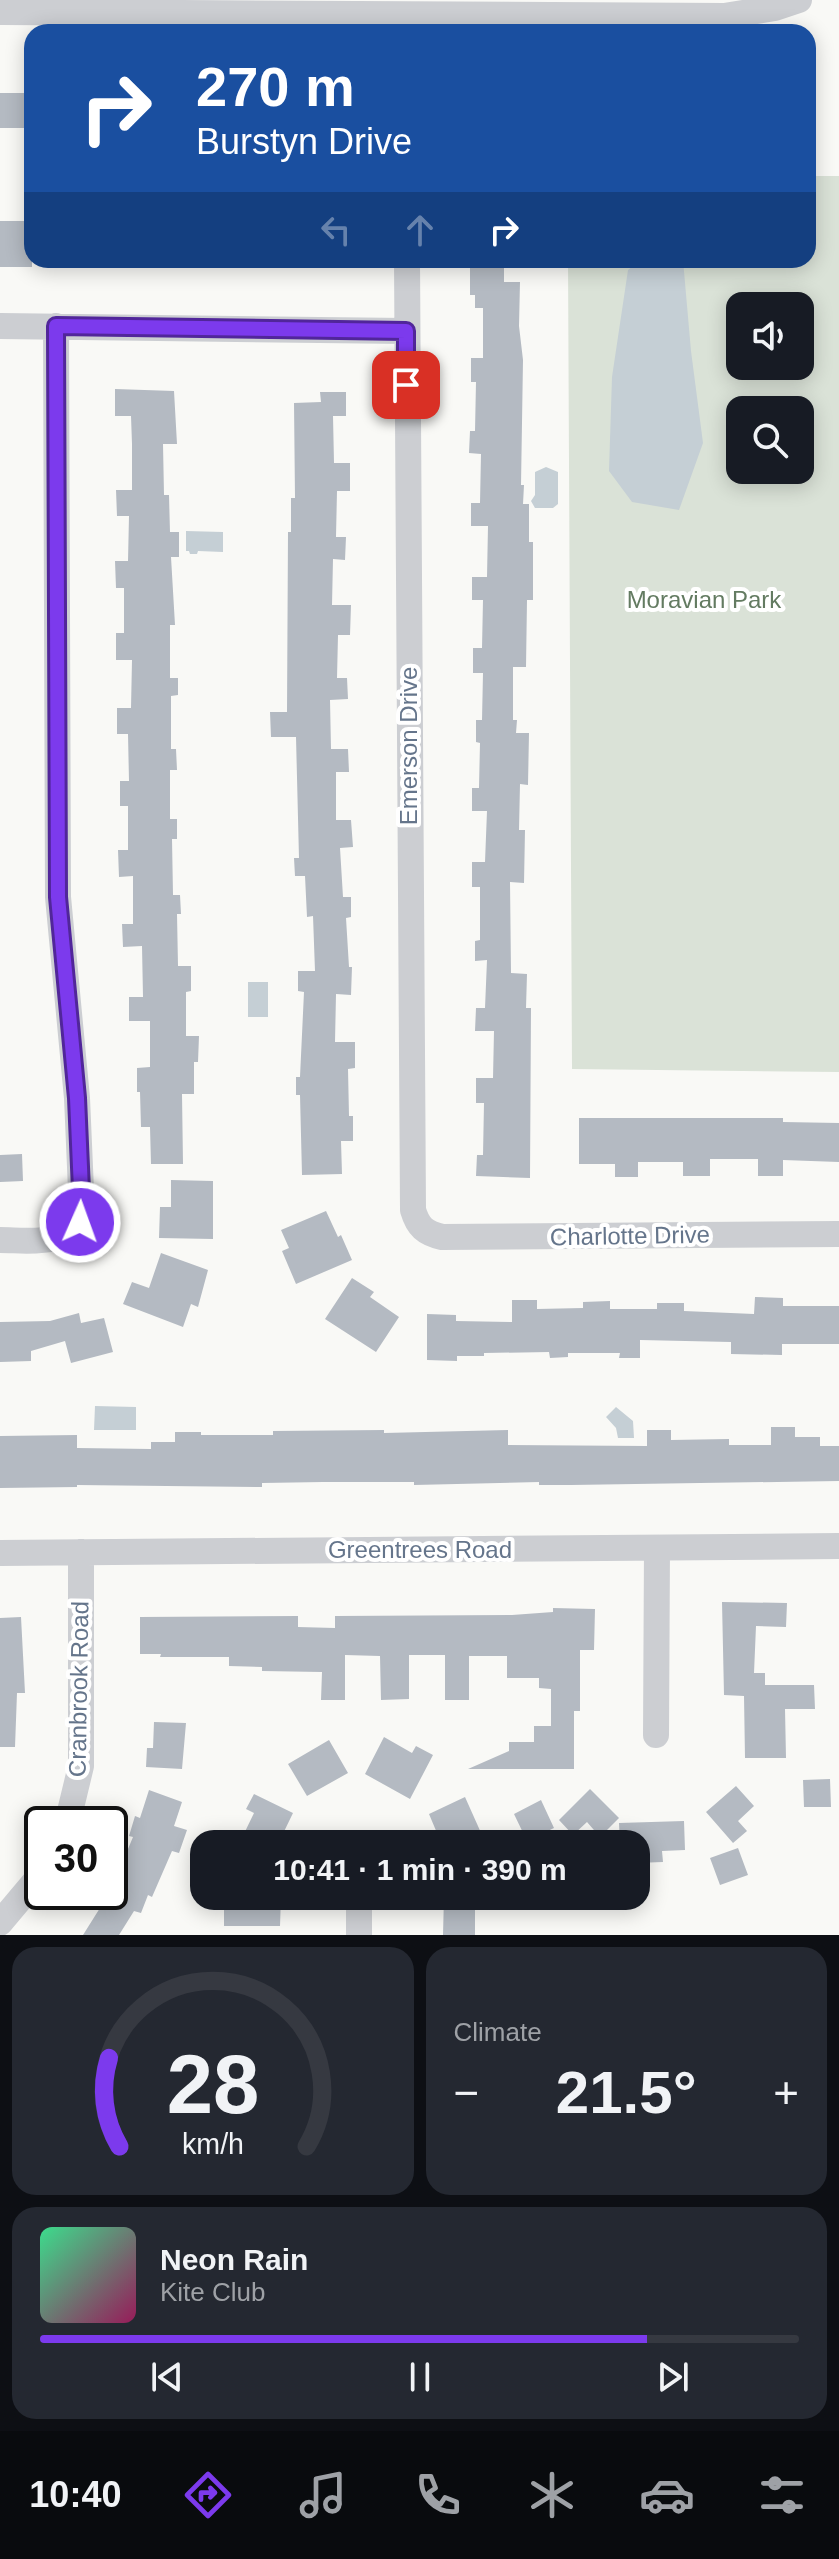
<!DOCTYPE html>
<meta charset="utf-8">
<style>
:root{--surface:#171b24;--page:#242831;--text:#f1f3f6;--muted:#9ea1a6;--line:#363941;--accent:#7c3aed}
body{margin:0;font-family:Arial,sans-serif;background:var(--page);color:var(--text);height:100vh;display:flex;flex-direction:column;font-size:30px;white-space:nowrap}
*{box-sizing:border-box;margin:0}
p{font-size:26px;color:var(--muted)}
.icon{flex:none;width:44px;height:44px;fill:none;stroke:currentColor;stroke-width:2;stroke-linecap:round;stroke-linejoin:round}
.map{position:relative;height:1935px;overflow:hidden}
.sheet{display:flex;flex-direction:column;gap:12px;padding:12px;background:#0d0f14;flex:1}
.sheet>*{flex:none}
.hud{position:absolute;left:24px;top:24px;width:792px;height:244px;border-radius:24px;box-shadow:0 4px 20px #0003;background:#1a4fa0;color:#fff;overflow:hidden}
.buttons{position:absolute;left:726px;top:292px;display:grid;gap:16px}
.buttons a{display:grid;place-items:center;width:88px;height:88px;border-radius:16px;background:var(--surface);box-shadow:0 4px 20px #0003;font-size:40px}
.speed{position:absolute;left:24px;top:1806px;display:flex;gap:16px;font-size:40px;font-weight:700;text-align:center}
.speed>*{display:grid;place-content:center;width:104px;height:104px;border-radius:50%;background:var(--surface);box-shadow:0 4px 20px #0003;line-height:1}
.speed .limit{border:4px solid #111;border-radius:12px;background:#fff;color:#111}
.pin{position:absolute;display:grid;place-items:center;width:68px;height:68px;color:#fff;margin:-34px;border-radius:16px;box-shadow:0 4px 12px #0006}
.me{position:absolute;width:88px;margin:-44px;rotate:2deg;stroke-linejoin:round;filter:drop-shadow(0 0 6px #0008)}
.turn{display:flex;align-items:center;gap:28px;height:168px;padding:0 40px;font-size:36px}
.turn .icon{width:104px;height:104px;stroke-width:2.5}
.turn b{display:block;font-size:56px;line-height:68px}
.lanes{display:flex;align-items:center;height:76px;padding:0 40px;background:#0003;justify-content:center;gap:40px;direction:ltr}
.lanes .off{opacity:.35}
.big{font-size:60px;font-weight:700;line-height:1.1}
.sheet .tile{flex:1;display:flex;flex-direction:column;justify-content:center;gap:12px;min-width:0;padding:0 28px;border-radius:24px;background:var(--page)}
.sheet .dial{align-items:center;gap:0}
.dial svg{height:208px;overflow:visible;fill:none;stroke:var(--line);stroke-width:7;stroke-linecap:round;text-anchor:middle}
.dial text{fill:var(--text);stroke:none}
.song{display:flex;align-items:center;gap:24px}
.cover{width:96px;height:96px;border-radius:12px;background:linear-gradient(135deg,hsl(150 70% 55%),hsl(330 70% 35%))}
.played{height:8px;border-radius:4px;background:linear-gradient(90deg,var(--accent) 80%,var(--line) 80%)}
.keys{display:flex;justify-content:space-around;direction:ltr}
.heat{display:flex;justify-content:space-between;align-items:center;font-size:44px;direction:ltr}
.sheet .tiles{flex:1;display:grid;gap:12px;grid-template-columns:1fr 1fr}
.tile:last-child{grid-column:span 2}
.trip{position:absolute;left:190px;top:1830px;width:460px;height:80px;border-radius:24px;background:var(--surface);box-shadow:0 4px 20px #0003;font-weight:700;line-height:80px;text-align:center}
.tabs{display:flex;height:128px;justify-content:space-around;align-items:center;background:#090b0e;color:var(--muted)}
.tabs .icon{width:56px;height:56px}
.tabs .current{color:var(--accent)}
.tabs b{font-size:36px;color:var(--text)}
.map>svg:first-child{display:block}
.green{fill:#dae2d7;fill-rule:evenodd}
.water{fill:#c5cfd5}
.building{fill:#b4bac2}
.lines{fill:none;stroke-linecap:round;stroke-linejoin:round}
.minor{stroke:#ccced2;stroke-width:26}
.route-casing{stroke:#51269a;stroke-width:20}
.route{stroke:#7c3aed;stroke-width:14}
.labels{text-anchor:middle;stroke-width:8;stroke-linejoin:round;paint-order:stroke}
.park-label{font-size:24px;fill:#637b61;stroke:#fff}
.street-label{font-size:24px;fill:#65758b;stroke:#fff}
</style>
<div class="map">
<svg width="839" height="1935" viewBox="0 0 839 1935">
<rect width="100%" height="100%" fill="#f9f9f6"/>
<path class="green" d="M808,176H839V1072L572,1069L568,260H808ZM740,306H800V366H740ZM740,410H800V470H740Z"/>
<path class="water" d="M640,260H683L691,351L703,443L679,510L632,502L609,471L612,377L628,270Z
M546,467L558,472V504L553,508H535L531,501L535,495V472Z
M186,531L223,532V552L198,551L197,554H190L189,551H186Z
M248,982H268V1017H248Z
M95,1406L136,1407V1430H94Z
M616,1407L633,1421L634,1438H618L616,1428L606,1417Z"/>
<path class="building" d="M0,93H32V128H0Z
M0,221H32V267H0Z
M470,260H504V282H520L519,326L523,360L521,485H524L523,504H529V542H533V600H527L526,667H513V720H517L516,733H529L528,785L520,784L519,830H525L524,883L510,882L511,973L527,974L526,1008H531L530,1178L476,1176L477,1155H483L484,1103H476V1078H493L494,1031H475L476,1008H485L487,960L475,961V941L480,940V887H472V862H485L487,811H472V788H479L480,743L476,742V720H482L483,673H473V648H482L483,600H472V577H487L488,526H471V503H480L481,454L469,453L470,431H475L476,382H471V358H483V308H475V295H470Z
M115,389L174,391L177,444H163L164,495H169L170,532H179V557H171L175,625H170V678H178V695L171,696V749H176L177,770H170V819H177V839H172L173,895H180L181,914H177L178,966H191V991L186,992V1036H199L198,1062H194V1094H182L183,1164H151L150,1127H141L140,1092H137V1068L150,1067V1021H129V997H143L142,946L123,947L122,924H133V876L119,877L118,850H128V806H120V781H129L128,734H117V708H131L132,660H116V633H124V588H116L115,561H128L129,516H117L116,490H132V444L131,416H115Z
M320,392H346V416H333L334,463H350V491H337L336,537H346L345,560L333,559L332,605H351L350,635H338L337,678H347L348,699L330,700L331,749H348L349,772H336V820H351L353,847L340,848L343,897H351V917L346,918L349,967H352L351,995L336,994L335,1042H355V1068L348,1069L349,1116H353V1141H341L342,1174L302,1175L300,1095H296V1077H300L304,992L298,991V971H315L313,916L307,917L305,876H295L294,858H299L296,737H271L270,712H287L288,532H291V498H295L294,403L321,402Z
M579,1118H783V1122L839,1123V1162L783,1160V1176H758V1159H710V1176H683V1162H638V1177H615V1164H579Z
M22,1154L23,1181L0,1182V1155Z
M171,1180L213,1181V1239L159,1238L160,1207H171Z
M326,1211L338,1237L341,1235L352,1260L296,1284L282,1251L289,1248L281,1230Z
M161,1253L208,1270L198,1307L191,1304L183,1327L123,1304L132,1282L149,1288Z
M352,1278L374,1292L370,1297L399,1317L376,1352L325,1319Z
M755,1297L783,1298V1306H839V1344H782V1355L731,1354V1342L640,1340V1358H619L620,1353H568V1357L550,1358L549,1352L484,1353V1356H457V1361L427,1360V1314L456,1315V1321L512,1322V1300H537V1309L583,1308V1302L610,1301V1309H657V1303H684V1311L754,1314Z
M79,1313L81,1323L104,1318L113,1352L71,1363L65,1341L31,1351V1361L0,1362V1322L50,1321Z
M771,1427H795V1437H820V1446H839V1481L571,1485H539V1482L414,1485V1482H323L262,1483V1487L77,1485V1487L0,1488V1436L77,1435V1448L151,1449V1442H175V1432H201V1435H273V1431L384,1430V1433L508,1430V1445L647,1446V1430H671V1440L729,1439V1445H771Z
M722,1602L787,1603L786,1627L756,1626L754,1673H765V1685H814L815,1709H785L786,1758H745L744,1696L724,1695Z
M553,1608L595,1609L594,1650H580V1711H574V1769H468L509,1751V1742H534V1726H551V1689L539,1688V1678H507V1656H469V1700H445V1655H409V1699L381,1700L380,1656L345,1655V1700H321L322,1672L262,1671V1667L229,1666V1657H160L161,1654H140V1617L298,1616V1627L335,1628V1616L512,1615L553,1612Z
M21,1617L25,1693H17L15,1747H0V1618Z
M154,1722L186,1723L182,1769L146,1767L147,1748H153Z
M384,1737L412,1753L416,1746L433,1755L410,1799L365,1774Z
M329,1740L348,1773L307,1796L288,1764Z
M830,1779L831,1807H804L803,1780Z
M736,1786L754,1806L738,1821L747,1831L733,1843L706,1812Z
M590,1789L619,1818L600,1837L587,1822L573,1835L559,1820Z
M149,1790L182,1802L174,1826L187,1830L179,1853L172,1851L152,1897L148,1895L141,1913L134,1911L119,1935H83L110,1892L133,1837L129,1836L135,1816L140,1818Z
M254,1794L293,1813L278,1844H239L254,1813L246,1809Z
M465,1797L486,1844H450L444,1830L437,1833L429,1814Z
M541,1800L554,1828L527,1841L514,1814Z
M684,1821L685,1850L662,1851L663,1862L636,1863V1844H620L619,1823Z
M738,1848L748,1875L720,1885L710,1858Z
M234,1896H281L280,1926H224V1898H234Z
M444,1896H475V1935H443Z"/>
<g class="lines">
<path class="minor" d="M0,12L724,16L775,8L799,0
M407,260L413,1210C418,1227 425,1233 442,1237L839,1234
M0,326L406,331
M0,1240C28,1240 72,1248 82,1213L77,1098L58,897L56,326
M0,1553L839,1546
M656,1735L657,1548
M67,1824L81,1766V1552
M0,1923L42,1873
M359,1935V1896"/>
</g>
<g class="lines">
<g class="route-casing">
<path id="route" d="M80,1222L82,1213L77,1098L58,897L56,326L406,331V385"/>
</g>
<use href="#route" class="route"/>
</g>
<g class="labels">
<g class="park-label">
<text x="704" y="608">Moravian Park</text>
</g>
<g class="street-label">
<text transform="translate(409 746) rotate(-90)" y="8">Emerson Drive</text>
<text transform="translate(630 1236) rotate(-1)" y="8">Charlotte Drive</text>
<text x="420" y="1558">Greentrees Road</text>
<text transform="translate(79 1689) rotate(-89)" y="8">Cranbrook Road</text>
</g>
</g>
</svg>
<div class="buttons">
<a><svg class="icon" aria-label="sound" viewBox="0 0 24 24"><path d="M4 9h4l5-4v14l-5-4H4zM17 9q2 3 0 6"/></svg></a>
<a><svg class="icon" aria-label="search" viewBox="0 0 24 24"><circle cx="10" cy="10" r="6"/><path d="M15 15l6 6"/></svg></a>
</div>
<div class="speed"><div class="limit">30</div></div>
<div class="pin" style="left:406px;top:385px;background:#d93025"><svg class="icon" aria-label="arrive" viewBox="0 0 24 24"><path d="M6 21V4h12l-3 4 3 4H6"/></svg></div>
<svg class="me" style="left:80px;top:1222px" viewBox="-20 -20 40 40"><circle r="17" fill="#7c3aed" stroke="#fff" stroke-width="3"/><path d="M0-11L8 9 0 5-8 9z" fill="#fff"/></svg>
<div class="trip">10:41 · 1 min · 390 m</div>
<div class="hud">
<div class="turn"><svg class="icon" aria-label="right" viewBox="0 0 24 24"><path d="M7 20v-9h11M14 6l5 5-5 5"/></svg><div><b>270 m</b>Burstyn Drive</div></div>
<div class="lanes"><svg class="icon off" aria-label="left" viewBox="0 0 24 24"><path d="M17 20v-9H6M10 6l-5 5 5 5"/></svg><svg class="icon off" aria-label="ahead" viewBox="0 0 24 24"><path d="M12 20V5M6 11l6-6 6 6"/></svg><svg class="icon" aria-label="right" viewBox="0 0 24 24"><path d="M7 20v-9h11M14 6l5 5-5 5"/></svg></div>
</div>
</div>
<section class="sheet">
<div class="tiles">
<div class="tile dial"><svg viewBox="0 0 100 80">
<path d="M14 69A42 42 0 1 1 86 69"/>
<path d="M14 69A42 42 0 0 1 10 35" stroke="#7c3aed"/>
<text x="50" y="56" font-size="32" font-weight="700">28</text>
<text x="50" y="72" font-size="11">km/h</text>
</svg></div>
<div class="tile"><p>Climate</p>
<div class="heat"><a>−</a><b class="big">21.5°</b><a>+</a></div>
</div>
<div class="tile">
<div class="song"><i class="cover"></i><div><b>Neon Rain</b><p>Kite Club</p></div></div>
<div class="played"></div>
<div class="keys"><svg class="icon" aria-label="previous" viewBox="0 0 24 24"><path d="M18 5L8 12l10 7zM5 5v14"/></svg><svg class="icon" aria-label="pause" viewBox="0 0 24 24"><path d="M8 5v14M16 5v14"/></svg><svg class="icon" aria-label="next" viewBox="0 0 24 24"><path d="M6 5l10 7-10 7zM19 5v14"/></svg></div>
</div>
</div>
</section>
<nav class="tabs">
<b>10:40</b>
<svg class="icon current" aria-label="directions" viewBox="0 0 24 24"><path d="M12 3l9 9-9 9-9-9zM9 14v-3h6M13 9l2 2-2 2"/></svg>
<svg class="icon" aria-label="music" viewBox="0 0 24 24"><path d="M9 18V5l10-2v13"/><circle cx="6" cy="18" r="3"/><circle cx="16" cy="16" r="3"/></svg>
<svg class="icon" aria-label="phone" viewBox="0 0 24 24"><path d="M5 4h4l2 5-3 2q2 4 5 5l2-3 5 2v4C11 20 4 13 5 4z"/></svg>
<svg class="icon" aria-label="climate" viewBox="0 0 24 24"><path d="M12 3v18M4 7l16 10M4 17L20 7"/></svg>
<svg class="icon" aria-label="car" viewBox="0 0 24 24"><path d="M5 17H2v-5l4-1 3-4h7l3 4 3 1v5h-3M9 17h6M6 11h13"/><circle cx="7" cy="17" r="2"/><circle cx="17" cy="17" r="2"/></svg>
<svg class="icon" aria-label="filters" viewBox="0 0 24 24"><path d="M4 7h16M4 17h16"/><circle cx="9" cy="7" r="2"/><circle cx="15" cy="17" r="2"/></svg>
</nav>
